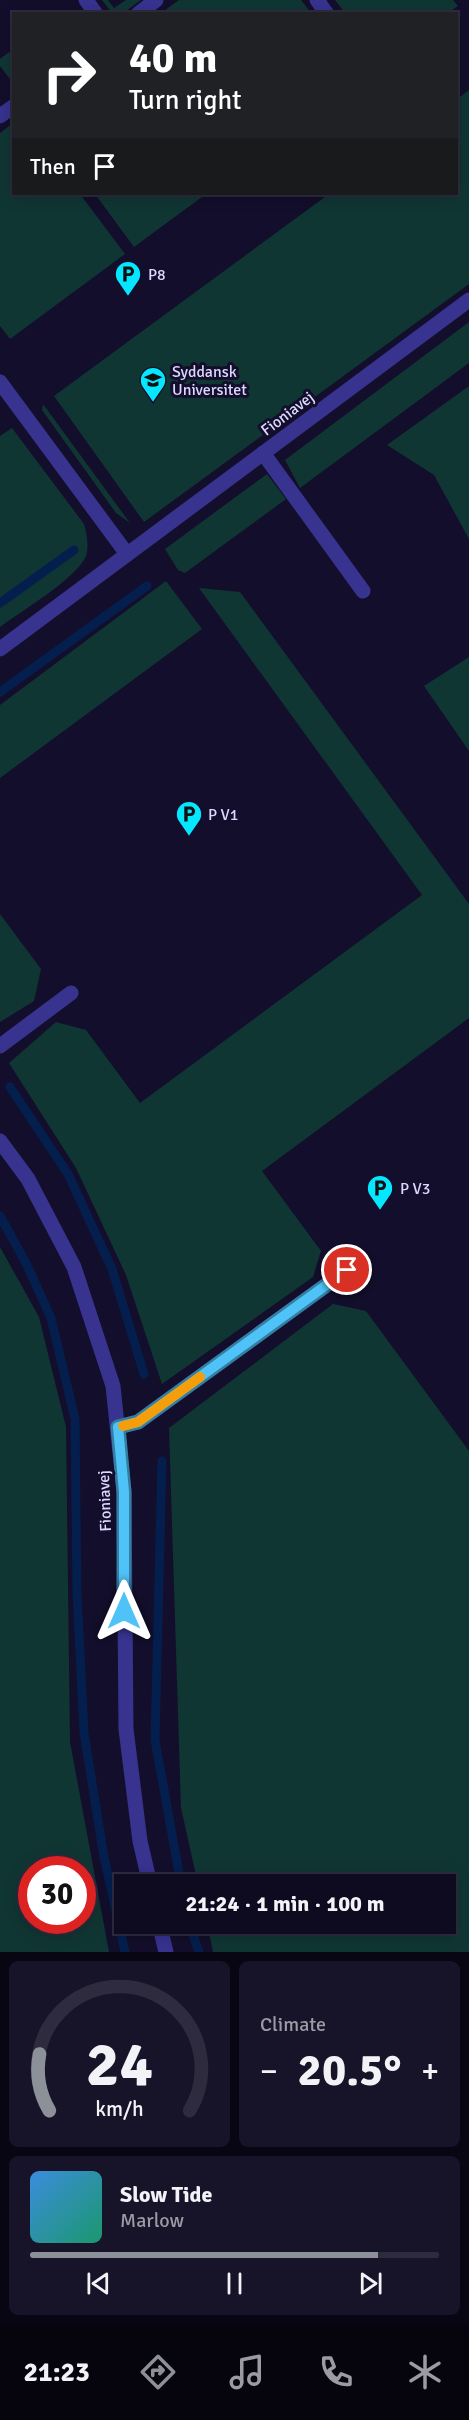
<!DOCTYPE html>
<meta charset="utf-8">
<style>
:root{--surface:#0e0a20;--page:#171329;--text:#f1f3f6;--muted:#9b9aa5;--line:#2e2b3e;--accent:#8c9099}
body{margin:0;font-family:Signika,sans-serif;background:var(--page);color:var(--text);height:100vh;display:flex;flex-direction:column;font-size:22px;white-space:nowrap}
*{box-sizing:border-box;margin:0}
p{font-size:20px;color:var(--muted)}
.icon{flex:none;width:33px;height:33px;fill:none;stroke:currentColor;stroke-width:2;stroke-linecap:round;stroke-linejoin:round}
.map{position:relative;height:1952px;overflow:hidden}
.sheet{display:flex;flex-direction:column;gap:9px;padding:9px;background:#080612;flex:1}
.sheet>*{flex:none}
.top-card{position:absolute;left:12px;top:12px;width:446px;height:183px;border-radius:0px;box-shadow:0 3px 15px #0003,0 0 0 2px var(--line);background:#202124;color:#fff;overflow:hidden}
.speed{position:absolute;left:18px;top:1856px;display:flex;gap:12px;font-size:30px;font-weight:700;text-align:center}
.speed>*{display:grid;place-content:center;width:78px;height:78px;border-radius:50%;background:var(--surface);box-shadow:0 3px 15px #0003,0 0 0 2px var(--line);line-height:1}
.speed .limit{border:9px solid #d22;background:#fff;color:#111}
.pin{position:absolute;display:grid;place-items:center;width:51px;height:51px;color:#fff;margin:-26px;border:3px solid #fff;border-radius:50%;box-shadow:0 2px 6px #0007}
.me{position:absolute;width:66px;margin:-33px;rotate:0deg;stroke-linejoin:round;filter:drop-shadow(0 0 4px #0008)}
.turn{display:flex;align-items:center;gap:21px;height:126px;padding:0 18px;font-size:27px}
.turn .icon{width:78px;height:78px;stroke-width:2.5}
.turn b{display:block;font-size:42px;line-height:51px}
.then{display:flex;align-items:center;height:57px;padding:0 18px;background:#0003;gap:12px;font-size:22px}
.big{font-size:45px;font-weight:800;line-height:1.1}
.sheet .tile{flex:1;display:flex;flex-direction:column;justify-content:center;gap:9px;min-width:0;padding:0 21px;border-radius:9px;background:var(--page)}
.sheet .dial{align-items:center;gap:0}
.dial svg{height:156px;overflow:visible;fill:none;stroke:var(--line);stroke-width:7;stroke-linecap:round;text-anchor:middle}
.dial text{fill:var(--text);stroke:none}
.song{display:flex;align-items:center;gap:18px}
.cover{width:72px;height:72px;border-radius:9px;background:linear-gradient(135deg,hsl(210 70% 55%),hsl(160 70% 35%))}
.played{height:6px;border-radius:3px;background:linear-gradient(90deg,var(--accent) 85%,var(--line) 85%)}
.keys{display:flex;justify-content:space-around;direction:ltr}
.heat{display:flex;justify-content:space-between;align-items:center;font-size:33px;direction:ltr}
.sheet .tiles{flex:1;display:grid;gap:9px;grid-template-columns:1fr 1fr}
.tile:last-child{grid-column:span 2}
.trip{position:absolute;left:114px;top:1874px;width:342px;height:60px;border-radius:0px;background:var(--surface);box-shadow:0 3px 15px #0003,0 0 0 2px var(--line);font-weight:800;line-height:60px;text-align:center}
.tab-bar{display:flex;height:96px;justify-content:space-around;align-items:center;background:#06040d;color:var(--muted)}
.tab-bar .icon{width:42px;height:42px}
.tab-bar .current{color:var(--accent)}
.tab-bar b{font-size:27px;color:var(--text)}
.map>svg:first-child{display:block}
.green{fill:#103634;fill-rule:evenodd}
.lines{fill:none;stroke-linecap:round;stroke-linejoin:round}
.stream{stroke:#041f4d;stroke-width:9}
.minor{stroke:#37338f;stroke-width:15}
.route-casing{stroke:#337fa1;stroke-width:15}
.route{stroke:#4fc3f7;stroke-width:10}
.slow{stroke:#f59e0b;stroke-width:10}
.labels{text-anchor:middle;stroke-width:6;stroke-linejoin:round;paint-order:stroke}
.poi-label{font-size:16px;fill:#dcd8ff;stroke:#130e2b;text-anchor:start}
.street-label{font-size:16px;fill:#dcd8ff;stroke:#130e2b}
</style>
<div class="map">
<svg width="469" height="1952" viewBox="0 0 469 1952">
<rect width="100%" height="100%" fill="#130e2b"/>
<path class="green" d="M102,0H108L114,8L126,0H141L123,13H112Z
M179,0H301L311,13H161Z
M335,0H453L458,6L448,13H345Z
M9,52L13,58V83L0,66V59Z
M469,90V284L144,522L54,396L329,194H456V100Z
M13,123L14,194H80L125,254L10,339L0,326V133Z
M95,194H206L134,247Z
M469,322V363L300,488L285,460Z
M469,386V539L434,475L387,445Z
M43,404L130,523L116,513L42,410Z
M12,428L84,524C87,533 89,548 86,556C77,578 20,612 0,627V436Z
M267,474L286,499L185,573L178,570L165,549Z
M166,581L202,629L0,778V705Z
M199,588L240,592L469,904V1018L262,1171L321,1251L313,1277L162,1384L126,1275L76,1168L9,1063L56,1022L86,1030L140,1103L422,895Z
M469,657V751L424,686Z
M0,914L41,969L34,1001L0,1022Z
M0,1247L39,1317L66,1427L70,1742L109,1952H0ZM32,1869H82V1920H32Z
M333,1304L366,1311L469,1451V1952H213L207,1923H446V1884H198L181,1808L169,1428Z"/>
<g class="lines">
<path class="stream" d="M0,603L74,550
M0,692L147,586
M10,1087L68,1174L112,1269L144,1374
M0,1216L27,1265L51,1318L75,1419L77,1594L84,1733L104,1857L125,1952
M162,1461L155,1740L181,1884
M189,1923L199,1952"/>
<path class="minor" d="M86,0L96,14
M317,0L327,14
M138,14L156,0
M0,116L14,106
M0,382L127,554
M263,453L363,591
M0,649L469,300
M0,1046L71,993
M0,1141L28,1179L74,1267L113,1386L124,1492L126,1729L140,1841L150,1884
M118,1427L138,1422L347,1270
M159,1923L166,1952"/>
</g>
<g class="lines">
<g class="route-casing">
<path id="route" d="M124,1611V1492L118,1427L138,1422L347,1270"/>
</g>
<use href="#route" class="route"/>
<path class="slow" d="M123,1426L138,1422L200,1377"/>
</g>
<defs>
<g id="parking-pin" transform="scale(1.35)"><path d="M0 17L-7.5 6A9.5 9.5 0 1 1 7.5 6Z" fill="#04e7ff" stroke="#130e2b"/><path d="M-3.5-5.5H1a3.5 3.5 0 0 1 0 7H-1V5.5H-3.5ZM-1-3.4V-.6H.8a1.4 1.4 0 0 0 0-2.8Z" fill="#111"/></g>
<g id="university-pin" transform="scale(1.35)"><path d="M0 17L-7.5 6A9.5 9.5 0 1 1 7.5 6Z" fill="#04e7ff" stroke="#130e2b"/><path d="M0-5L7-2L0 1L-7-2ZM-4 1L0 2.5L4 1V4Q0 6-4 4Z" fill="#111"/></g>
</defs>
<g fill-rule="evenodd">
<use href="#parking-pin" x="128" y="274"/>
<use href="#university-pin" x="153" y="380"/>
<use href="#parking-pin" x="189" y="814"/>
<use href="#parking-pin" x="380" y="1188"/>
</g>
<g class="labels">
<g class="poi-label">
<text x="148" y="280">P8</text>
<text x="172" y="377">Syddansk<tspan x="172" dy="18">Universitet</tspan></text>
<text x="208" y="820">P V1</text>
<text x="400" y="1194">P V3</text>
</g>
<g class="street-label">
<text transform="translate(287 413) rotate(-37)" y="6">Fioniavej</text>
<text transform="translate(104 1501) rotate(-92)" y="6">Fioniavej</text>
</g>
</g>
</svg>
<div class="speed"><div class="limit">30</div></div>
<div class="pin" style="left:347px;top:1270px;background:#d93025"><svg class="icon" aria-label="arrive" viewBox="0 0 24 24"><path d="M6 21V4h12l-3 4 3 4H6"/></svg></div>
<svg class="me" style="left:124px;top:1611px" viewBox="-20 -20 40 40"><path d="M0-17L14 15 0 8-14 15z" fill="#4fc3f7" stroke="#fff" stroke-width="4"/></svg>
<div class="trip">21:24 · 1 min · 100 m</div>
<div class="top-card">
<div class="turn"><svg class="icon" aria-label="right" viewBox="0 0 24 24"><path d="M7 20v-9h11M14 6l5 5-5 5"/></svg><div><b>40 m</b>Turn right</div></div>
<div class="then">Then<svg class="icon" aria-label="arrive" viewBox="0 0 24 24"><path d="M6 21V4h12l-3 4 3 4H6"/></svg></div>
</div>
</div>
<section class="sheet">
<div class="tiles">
<div class="tile dial"><svg viewBox="0 0 100 80">
<path d="M14 69A42 42 0 1 1 86 69"/>
<path d="M14 69A42 42 0 0 1 9 40" stroke="#8c9099"/>
<text x="50" y="56" font-size="32" font-weight="700">24</text>
<text x="50" y="72" font-size="11">km/h</text>
</svg></div>
<div class="tile"><p>Climate</p>
<div class="heat"><a>−</a><b class="big">20.5°</b><a>+</a></div>
</div>
<div class="tile">
<div class="song"><i class="cover"></i><div><b>Slow Tide</b><p>Marlow</p></div></div>
<div class="played"></div>
<div class="keys"><svg class="icon" aria-label="previous" viewBox="0 0 24 24"><path d="M18 5L8 12l10 7zM5 5v14"/></svg><svg class="icon" aria-label="pause" viewBox="0 0 24 24"><path d="M8 5v14M16 5v14"/></svg><svg class="icon" aria-label="next" viewBox="0 0 24 24"><path d="M6 5l10 7-10 7zM19 5v14"/></svg></div>
</div>
</div>
</section>
<nav class="tab-bar">
<b>21:23</b>
<svg class="icon current" aria-label="directions" viewBox="0 0 24 24"><path d="M12 3l9 9-9 9-9-9zM9 14v-3h6M13 9l2 2-2 2"/></svg>
<svg class="icon" aria-label="music" viewBox="0 0 24 24"><path d="M9 18V5l10-2v13"/><circle cx="6" cy="18" r="3"/><circle cx="16" cy="16" r="3"/></svg>
<svg class="icon" aria-label="phone" viewBox="0 0 24 24"><path d="M5 4h4l2 5-3 2q2 4 5 5l2-3 5 2v4C11 20 4 13 5 4z"/></svg>
<svg class="icon" aria-label="climate" viewBox="0 0 24 24"><path d="M12 3v18M4 7l16 10M4 17L20 7"/></svg>
</nav>
